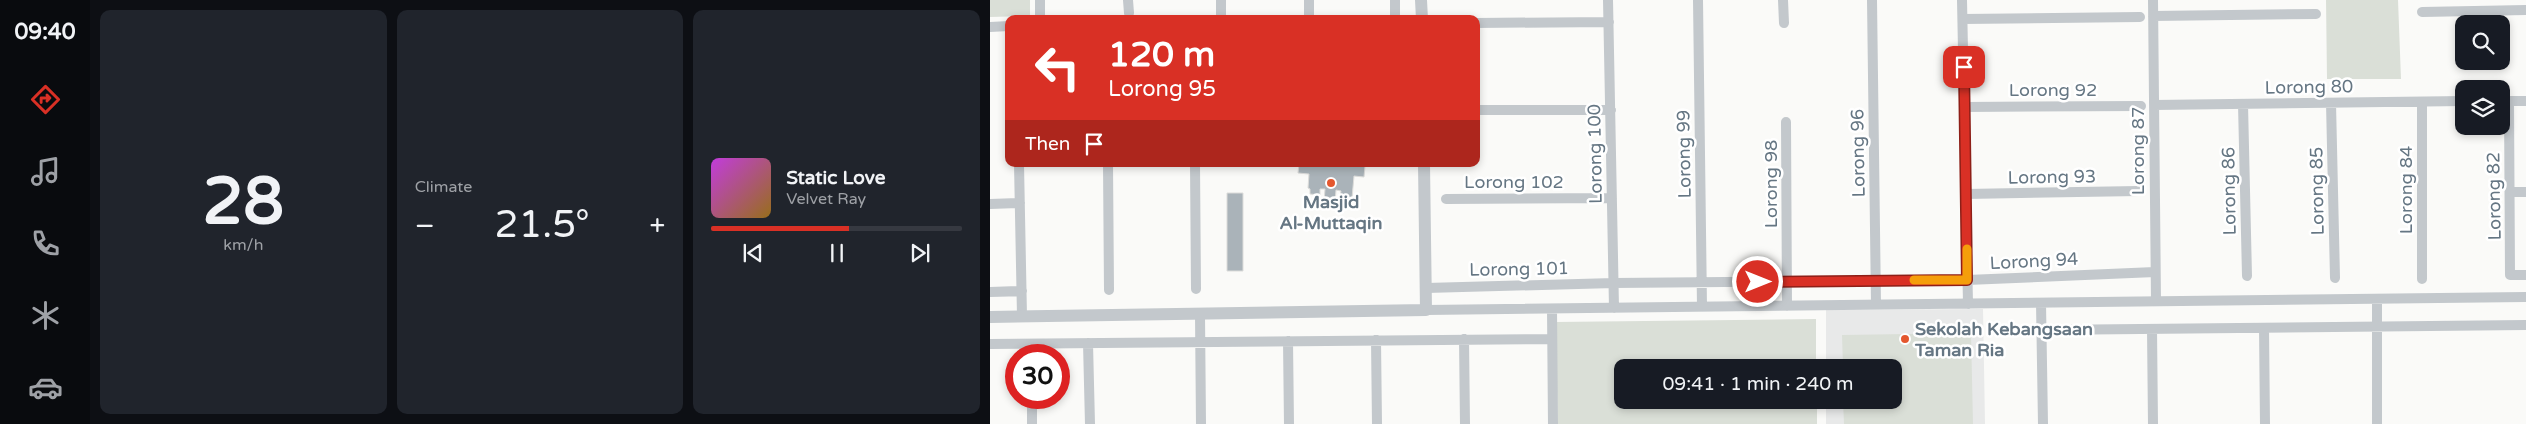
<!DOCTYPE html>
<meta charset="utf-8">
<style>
:root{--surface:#171b24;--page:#20242c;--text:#f1f3f6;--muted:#9ea1a6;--line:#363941;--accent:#d93025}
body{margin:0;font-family:"Varela Round",sans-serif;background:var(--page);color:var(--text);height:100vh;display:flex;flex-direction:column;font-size:19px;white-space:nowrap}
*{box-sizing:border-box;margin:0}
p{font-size:16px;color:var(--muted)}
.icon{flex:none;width:28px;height:28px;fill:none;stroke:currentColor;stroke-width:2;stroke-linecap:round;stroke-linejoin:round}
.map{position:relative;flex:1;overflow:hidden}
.sheet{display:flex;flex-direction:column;gap:10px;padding:10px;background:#0d0f14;width:900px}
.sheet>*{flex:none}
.top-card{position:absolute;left:15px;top:15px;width:475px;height:152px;border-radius:10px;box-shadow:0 2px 8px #0003;background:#d93025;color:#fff;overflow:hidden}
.controls{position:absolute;left:1465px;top:15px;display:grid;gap:10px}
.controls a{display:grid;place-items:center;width:55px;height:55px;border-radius:10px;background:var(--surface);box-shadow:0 2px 8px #0003;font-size:25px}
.speed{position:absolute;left:15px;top:344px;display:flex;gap:10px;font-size:25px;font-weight:700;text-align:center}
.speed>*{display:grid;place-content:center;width:65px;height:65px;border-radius:50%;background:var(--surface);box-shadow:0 2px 8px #0003;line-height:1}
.speed .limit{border:8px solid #d22;background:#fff;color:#111}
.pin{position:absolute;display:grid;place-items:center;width:42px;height:42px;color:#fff;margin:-21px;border-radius:10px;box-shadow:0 2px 8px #0006}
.me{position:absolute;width:55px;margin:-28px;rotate:90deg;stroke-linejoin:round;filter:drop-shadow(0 0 4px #0008)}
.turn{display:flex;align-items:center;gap:18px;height:105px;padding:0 20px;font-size:22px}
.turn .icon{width:65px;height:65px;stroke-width:2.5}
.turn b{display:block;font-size:35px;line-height:42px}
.then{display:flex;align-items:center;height:48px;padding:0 20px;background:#0003;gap:10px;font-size:19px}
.big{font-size:38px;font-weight:600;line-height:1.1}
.sheet .card{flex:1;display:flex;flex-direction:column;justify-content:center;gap:8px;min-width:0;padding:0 18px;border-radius:10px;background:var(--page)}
.sheet .dial{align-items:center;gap:0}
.dial b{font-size:65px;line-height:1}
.song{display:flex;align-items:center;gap:15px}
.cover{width:60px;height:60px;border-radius:8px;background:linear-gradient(135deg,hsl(290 70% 55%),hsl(40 70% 35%))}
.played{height:5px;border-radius:2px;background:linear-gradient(90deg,var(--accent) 55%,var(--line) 55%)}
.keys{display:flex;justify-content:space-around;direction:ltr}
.heat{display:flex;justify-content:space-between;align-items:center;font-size:28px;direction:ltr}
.sheet .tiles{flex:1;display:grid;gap:10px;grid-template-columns:repeat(3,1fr)}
.trip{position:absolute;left:624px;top:359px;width:288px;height:50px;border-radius:10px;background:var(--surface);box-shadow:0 2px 8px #0003;font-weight:600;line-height:50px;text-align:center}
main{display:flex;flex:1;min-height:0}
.menu{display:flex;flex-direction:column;width:90px;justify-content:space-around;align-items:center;background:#090b0e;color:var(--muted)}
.menu .icon{width:35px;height:35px}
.menu .on{color:var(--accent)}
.menu b{font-size:22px;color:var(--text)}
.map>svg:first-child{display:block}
.built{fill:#e8e9e9}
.green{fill:#dadfd7}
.building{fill:#aab3b9;stroke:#dcdcda}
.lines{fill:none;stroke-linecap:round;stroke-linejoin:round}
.minor{stroke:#c3c8cc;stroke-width:10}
.tertiary{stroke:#c3c8cc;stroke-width:12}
.route-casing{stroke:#8d1f18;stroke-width:12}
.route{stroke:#d93025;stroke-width:9}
.slow{stroke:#f59e0b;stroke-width:9}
.poi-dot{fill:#e4572e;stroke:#fff;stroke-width:2}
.labels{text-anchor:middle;stroke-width:5;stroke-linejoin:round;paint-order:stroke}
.street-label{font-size:18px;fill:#657683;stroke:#fff}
.poi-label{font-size:18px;font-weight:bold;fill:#657683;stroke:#fff}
</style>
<main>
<nav class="menu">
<b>09:40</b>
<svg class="icon on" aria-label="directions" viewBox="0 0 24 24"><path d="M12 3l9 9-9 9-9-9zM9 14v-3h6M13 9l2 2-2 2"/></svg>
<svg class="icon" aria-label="music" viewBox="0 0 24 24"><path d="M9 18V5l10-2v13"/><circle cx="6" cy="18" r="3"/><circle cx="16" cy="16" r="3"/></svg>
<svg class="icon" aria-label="phone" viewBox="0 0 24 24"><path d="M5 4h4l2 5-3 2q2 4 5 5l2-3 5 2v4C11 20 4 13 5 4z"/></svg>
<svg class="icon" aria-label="climate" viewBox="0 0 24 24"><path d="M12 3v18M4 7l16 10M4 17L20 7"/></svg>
<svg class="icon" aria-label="car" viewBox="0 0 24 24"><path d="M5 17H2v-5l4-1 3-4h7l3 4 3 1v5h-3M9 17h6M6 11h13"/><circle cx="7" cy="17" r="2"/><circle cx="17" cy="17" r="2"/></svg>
</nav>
<section class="sheet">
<div class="tiles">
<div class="card dial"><b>28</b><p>km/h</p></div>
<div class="card"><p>Climate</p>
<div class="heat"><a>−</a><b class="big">21.5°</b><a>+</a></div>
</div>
<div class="card">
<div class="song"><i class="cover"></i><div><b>Static Love</b><p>Velvet Ray</p></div></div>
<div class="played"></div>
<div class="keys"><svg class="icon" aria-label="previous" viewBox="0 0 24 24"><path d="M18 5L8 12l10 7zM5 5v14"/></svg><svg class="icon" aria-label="pause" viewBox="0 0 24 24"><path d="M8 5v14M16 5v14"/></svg><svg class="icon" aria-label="next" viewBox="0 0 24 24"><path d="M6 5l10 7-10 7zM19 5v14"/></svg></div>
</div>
</div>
</section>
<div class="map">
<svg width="1536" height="424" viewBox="0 0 1536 424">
<rect width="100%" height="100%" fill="#fafaf8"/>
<path class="built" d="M993,309L995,424H836V400H902V368L836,367V310Z"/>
<path class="green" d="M0,0H40V16L0,17Z
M1336,0H1408L1411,79H1337Z
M826,319V367L632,368V400H827V424H568L565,322Z
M981,333L983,424H854L853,400H902V368L853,367L852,335Z"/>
<path class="building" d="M309,164H364L375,166L374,177L364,176L362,198L350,197L351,191L346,190L345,202H334L335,189H330V195L320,194V189L318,188L319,174L308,173Z
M237,193H253V271H237Z"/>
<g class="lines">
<path class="minor" d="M138,0L139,13
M231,0V19
M319,0V19
M405,0V19
M618,0L624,308
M708,0L712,307
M793,0L794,23
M882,0L886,305
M972,0L978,304
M1163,0L1166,301
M1432,12L1536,10
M1163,16L1326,14
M50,19V0
M973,19L1150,17
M486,23L619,22
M0,27L19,26
M1511,101H1536
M1519,101L1520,275H1536
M1432,102V279
M1341,103L1345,278
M1253,104L1257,276
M1164,105L1474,101
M974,107L1151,106
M486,110H621
M796,122L797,306
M29,164L32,316
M118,164L119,290
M205,164L206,289
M1520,192H1536
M976,194L1149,191
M456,199L622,198
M0,204L30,203
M436,288L624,283L977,280L1165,272
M0,292L32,291
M1387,299V424
M1051,303L1053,424
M562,309L563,424
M436,310L1536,297
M210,315L211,424
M1274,328L1275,424
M1162,329L1163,424
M1052,330L1536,325
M474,339L475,424
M386,340L387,424
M298,341L299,424
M98,343L100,424
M0,344L562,339
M42,398V424"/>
<path class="tertiary" d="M431,0L432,19
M0,317L436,310L434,164"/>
</g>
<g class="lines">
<g class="route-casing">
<path id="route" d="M768,282L977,280L974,67"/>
</g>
<use href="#route" class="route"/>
<path class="slow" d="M924,280H977V249"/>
</g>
<g class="poi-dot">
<circle cx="341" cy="183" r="5"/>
<circle cx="915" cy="339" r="5"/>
</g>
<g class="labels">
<g class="street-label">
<text transform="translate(1319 87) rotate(-1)" y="6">Lorong 80</text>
<text x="1063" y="96">Lorong 92</text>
<text transform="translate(1148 151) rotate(-90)" y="6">Lorong 87</text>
<text transform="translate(868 153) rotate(-91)" y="6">Lorong 96</text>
<text transform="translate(605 154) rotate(-91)" y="6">Lorong 100</text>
<text transform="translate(694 154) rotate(-91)" y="6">Lorong 99</text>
<text transform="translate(1062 177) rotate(-1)" y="6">Lorong 93</text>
<text x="524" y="188">Lorong 102</text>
<text transform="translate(781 184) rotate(-90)" y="6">Lorong 98</text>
<text transform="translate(1416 190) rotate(-90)" y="6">Lorong 84</text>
<text transform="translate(1239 191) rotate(-91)" y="6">Lorong 86</text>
<text transform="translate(1327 191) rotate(-91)" y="6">Lorong 85</text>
<text transform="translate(1504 196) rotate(-91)" y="6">Lorong 82</text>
<text transform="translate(1044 261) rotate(-3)" y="6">Lorong 94</text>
<text transform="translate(529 269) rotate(-1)" y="6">Lorong 101</text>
</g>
<g class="poi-label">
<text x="341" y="208">Masjid<tspan x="341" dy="21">Al-Muttaqin</tspan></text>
<text x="925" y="335" text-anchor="start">Sekolah Kebangsaan<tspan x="925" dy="21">Taman Ria</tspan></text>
</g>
</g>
</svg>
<div class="controls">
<a><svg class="icon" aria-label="search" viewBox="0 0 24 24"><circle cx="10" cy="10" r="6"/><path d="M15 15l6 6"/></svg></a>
<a><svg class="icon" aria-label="layers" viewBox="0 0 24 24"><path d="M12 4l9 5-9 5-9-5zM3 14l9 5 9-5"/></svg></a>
</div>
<div class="speed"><div class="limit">30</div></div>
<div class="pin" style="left:974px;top:67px;background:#d93025"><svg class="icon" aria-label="arrive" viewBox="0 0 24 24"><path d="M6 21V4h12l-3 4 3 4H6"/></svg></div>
<svg class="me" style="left:768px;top:282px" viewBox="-20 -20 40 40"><circle r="17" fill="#d93025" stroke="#fff" stroke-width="3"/><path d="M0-11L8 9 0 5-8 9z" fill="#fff"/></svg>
<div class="trip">09:41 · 1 min · 240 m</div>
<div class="top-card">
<div class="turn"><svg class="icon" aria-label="left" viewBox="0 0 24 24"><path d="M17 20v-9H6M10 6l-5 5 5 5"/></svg><div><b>120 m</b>Lorong 95</div></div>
<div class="then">Then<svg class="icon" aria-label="arrive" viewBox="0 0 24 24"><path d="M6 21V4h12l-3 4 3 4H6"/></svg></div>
</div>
</div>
</main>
